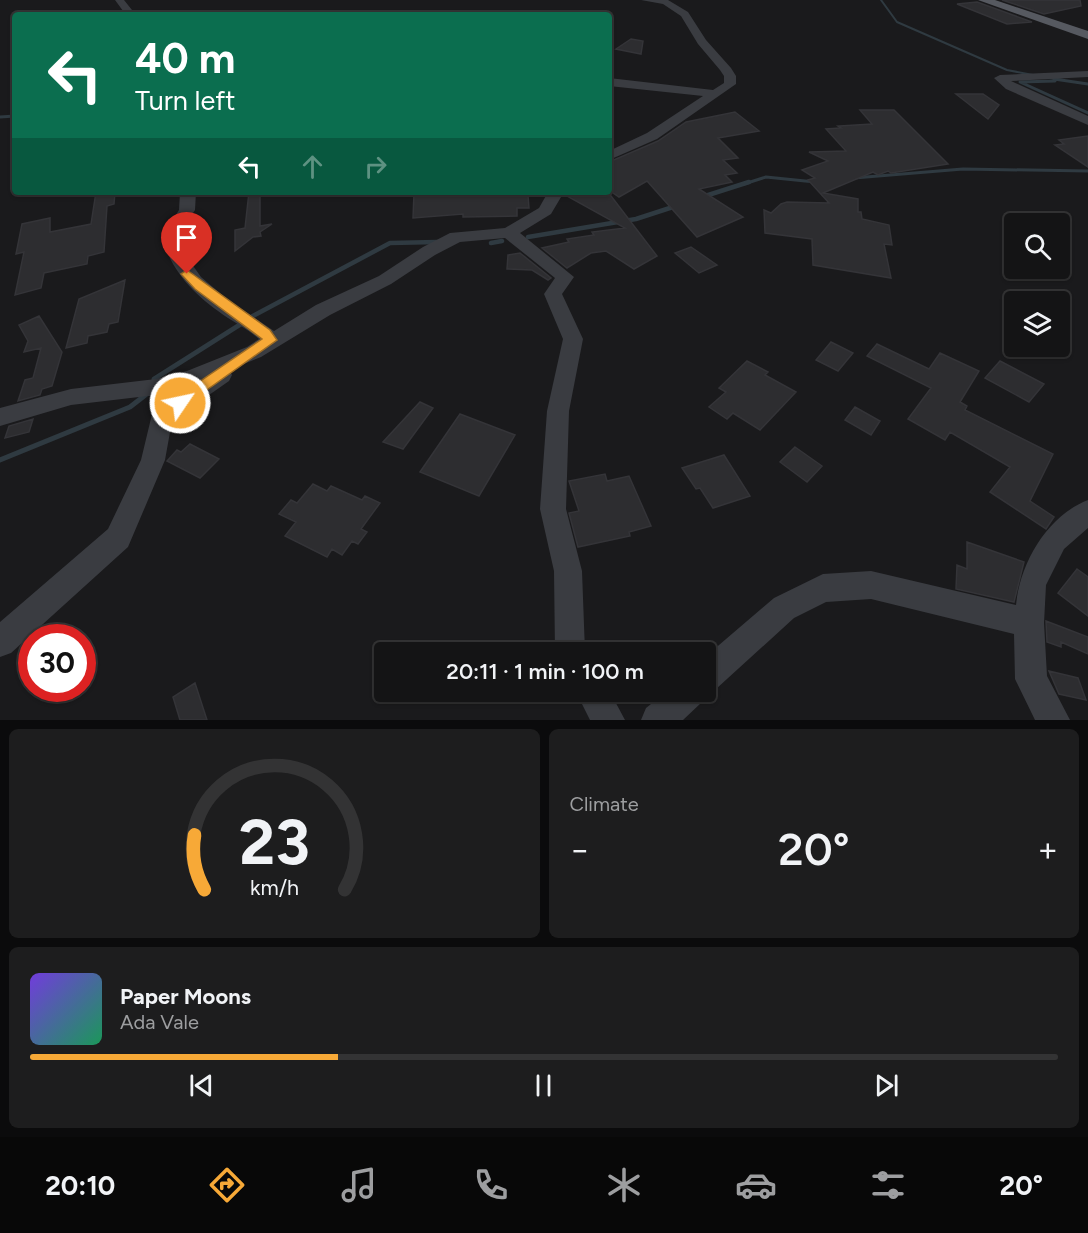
<!DOCTYPE html>
<meta charset="utf-8">
<style>
:root{--surface:#141415;--page:#1d1d1e;--text:#f1f3f6;--muted:#9d9ea0;--line:#333334;--accent:#f7a937}
body{margin:0;font-family:Figtree,sans-serif;background:var(--page);color:var(--text);height:100vh;display:flex;flex-direction:column;font-size:22px;white-space:nowrap}
*{box-sizing:border-box;margin:0}
p{font-size:20px;color:var(--muted)}
.icon{flex:none;width:33px;height:33px;fill:none;stroke:currentColor;stroke-width:2;stroke-linecap:round;stroke-linejoin:round}
.map{position:relative;height:720px;overflow:hidden}
.drawer{display:flex;flex-direction:column;gap:9px;padding:9px;background:#0b0b0c;flex:1}
.drawer>*{flex:none}
.guide{position:absolute;left:12px;top:12px;width:600px;height:183px;border-radius:6px;box-shadow:0 2px 4px #0004,0 0 0 2px var(--line);background:#0b6e4f;color:#fff;overflow:hidden}
.controls{position:absolute;left:1004px;top:213px;display:grid;gap:12px}
.controls a{display:grid;place-items:center;width:66px;height:66px;border-radius:6px;background:var(--surface);box-shadow:0 2px 4px #0004,0 0 0 2px var(--line);font-size:30px}
.speed{position:absolute;left:18px;top:624px;display:flex;gap:12px;font-size:30px;font-weight:700;text-align:center}
.speed>*{display:grid;place-content:center;width:78px;height:78px;border-radius:50%;background:var(--surface);box-shadow:0 2px 4px #0004,0 0 0 2px var(--line);line-height:1}
.speed .limit{border:9px solid #d22;background:#fff;color:#111}
.pin{position:absolute;display:grid;place-items:center;width:51px;height:51px;color:#fff;margin:-62px -26px;border-radius:50% 50% 50% 0;rotate:-45deg;box-shadow:0 0 6px #0007}
.pin .icon{rotate:45deg}
.me{position:absolute;width:66px;margin:-33px;rotate:56deg;stroke-linejoin:round;filter:drop-shadow(0 0 4px #0008)}
.turn{display:flex;align-items:center;gap:21px;height:126px;padding:0 24px;font-size:27px}
.turn .icon{width:78px;height:78px;stroke-width:2.5}
.turn b{display:block;font-size:42px;line-height:51px}
.lanes{display:flex;align-items:center;height:57px;padding:0 24px;background:#0003;justify-content:center;gap:30px;direction:ltr}
.lanes .off{opacity:.35}
.big{font-size:45px;font-weight:600;line-height:1.1}
.drawer .widget{flex:1;display:flex;flex-direction:column;justify-content:center;gap:9px;min-width:0;padding:0 21px;border-radius:9px;background:var(--page)}
.drawer .dial{align-items:center;gap:0}
.dial svg{height:156px;overflow:visible;fill:none;stroke:var(--line);stroke-width:7;stroke-linecap:round;text-anchor:middle}
.dial text{fill:var(--text);stroke:none}
.song{display:flex;align-items:center;gap:18px}
.cover{width:72px;height:72px;border-radius:9px;background:linear-gradient(135deg,hsl(260 70% 55%),hsl(150 70% 35%))}
.played{height:6px;border-radius:3px;background:linear-gradient(90deg,var(--accent) 30%,var(--line) 30%)}
.keys{display:flex;justify-content:space-around;direction:ltr}
.heat{display:flex;justify-content:space-between;align-items:center;font-size:33px;direction:ltr}
.drawer .tiles{flex:1;display:grid;gap:9px;grid-template-columns:1fr 1fr}
.widget:last-child{grid-column:span 2}
.trip{position:absolute;left:374px;top:642px;width:342px;height:60px;border-radius:6px;background:var(--surface);box-shadow:0 2px 4px #0004,0 0 0 2px var(--line);font-weight:600;line-height:60px;text-align:center}
.menu{display:flex;height:96px;justify-content:space-around;align-items:center;background:#080808;color:var(--muted)}
.menu .icon{width:42px;height:42px}
.menu .on{color:var(--accent)}
.menu b{font-size:27px;color:var(--text)}
.map>svg:first-child{display:block}
.lines{fill:none;stroke-linecap:round;stroke-linejoin:round}
.stream-far3{stroke:#2f3a41;stroke-width:2}
.stream-far2{stroke:#2f3a41;stroke-width:3}
.stream-far1{stroke:#2f3a41;stroke-width:4.5}
.stream{stroke:#2f3a41;stroke-width:5}
.building{fill:#2d2d30;stroke:#343438;stroke-width:1.5}
.minor{fill:#3a3c41;fill-rule:evenodd}
.major{fill:#565960;fill-rule:evenodd}
.route{fill:#f7a937;stroke:#a16e24;stroke-width:1.5}
</style>
<div class="map">
<svg width="1088" height="720" viewBox="0 0 1088 720">
<rect width="100%" height="100%" fill="#1a1a1c"/>
<g class="lines">
<path class="stream-far3" d="M881,0L897,22L1007,70L1033,75
M1048,78L1064,80"/>
<path class="stream-far2" d="M1054,79L1088,84
M1055,81L1020,82L1088,113
M0,117L15,116
M854,178L963,169L1088,171
M744,184L766,177L815,182"/>
<path class="stream-far1" d="M702,197L749,182
M528,237L636,219L676,206
M491,243L502,241
M249,318L390,243L437,242"/>
<path class="stream" d="M155,385L154,379L252,317
M0,460L130,407L148,393"/>
</g>
<path class="building" d="M1002,0H1080L1081,6L1044,14Z
M977,2L1032,22L1007,24L957,4Z
M631,39L643,41L641,54L616,49Z
M956,94H983L999,105L988,119Z
M860,110H894L948,164L891,173L888,171L878,175L873,172L823,193L858,199V212H861L862,219L889,225L892,245L884,244L891,278L813,265L812,239L765,233L764,210L771,213L781,204L787,202L829,203L808,180L815,178L802,170L828,161L809,152L846,151L826,129L841,128L838,126L872,124Z
M735,112L759,131L718,138L738,158L723,160L737,173L725,175L732,182L699,189L743,217L697,237L647,181L619,197L609,190V162L658,141L686,122Z
M1088,136V167L1055,145L1064,144L1059,140Z
M96,192H115L114,204L107,206L104,252L88,256L87,264L44,273L41,288L15,295L24,252L16,254L22,224L50,218V232L91,224Z
M249,192H260V226L272,224L260,232L261,236L253,237L235,251V230L245,228Z
M467,192V195H528L529,208H517V216L463,217V214L413,218L414,193Z
M566,192H608L657,256L634,269L606,251L591,253L567,268L542,248L569,242L567,239L594,235L592,232L625,228L565,195Z
M691,247L717,265L699,273L675,253Z
M520,253L551,278L548,280L532,270L507,269L508,255Z
M125,280L118,322L109,324L107,332L88,336L87,343L66,348L79,299Z
M39,316L62,352L52,386L42,389L40,395L18,401L25,380L33,378L41,348L24,352L28,341L19,325Z
M831,342L853,353L838,371L816,360Z
M877,344L929,369L940,353L979,371L960,402L967,406L965,410L1053,454L1030,501L1054,517L1046,529L990,492L1010,467L950,432L945,440L908,419L931,388L867,356Z
M747,361L768,372L765,375L796,392L760,430L733,413L727,419L709,407L726,392L719,388Z
M1000,361L1044,384L1029,402L985,378Z
M420,402L433,408L403,449L383,442Z
M855,407L880,421L871,435L845,420Z
M460,414L515,435L479,496L420,472Z
M33,419L29,432L5,438L9,426Z
M190,444L219,459L200,478L167,461L177,450L181,452Z
M795,447L822,466L807,482L780,462Z
M724,455L750,496L713,508L700,488L696,489L682,468Z
M605,474L607,481L629,476L651,526L629,532L630,536L578,547L569,513L579,511L569,481Z
M313,484L327,491L331,486L362,500L365,496L380,503L361,529L367,532L358,544L352,541L342,555L332,549L327,557L285,536L296,522L279,514L291,500L297,503Z
M967,542L1024,562L1014,602L956,589L957,565L967,569Z
M1077,569L1088,577V616L1058,593Z
M1046,621L1088,637V654L1061,642V647L1047,642Z
M1049,671L1078,678L1086,700L1059,694Z
M195,683L207,720H180L173,697Z"/>
<g class="lines">
<path class="minor" d="M115,0H124L136,15H126Z
M641,0H668L688,12L706,40L731,68L736,76V84L657,139L609,160V151L647,133L703,96L609,86V78L713,90L724,83V76L720,70L698,44L681,16L663,4Z
M1088,71V77L1011,81L1088,116V125L1006,89L994,78L1000,75Z
M180,192H196L195,210L178,237L184,253L201,277L228,300L274,331L316,305L379,276L423,247L450,233L505,228L539,208L548,192H564L551,214L520,233L574,277L562,294L583,339L569,411L566,509L582,571L585,652H555L554,571L540,509L547,411L563,339L544,294L555,278L505,238L460,242L435,255L391,284L330,315L261,357L229,370L232,375L229,381L172,421L165,460L128,547L11,653L0,657V622L108,529L141,460L153,410L189,386L156,395L71,405L0,426V408L71,389L156,379L187,371L247,347L259,339C250,331 239,325 228,318C197,297 172,274 162,237L179,210Z
M1088,500V528L1064,549L1046,585L1044,623L1047,676L1070,720H1035L1015,679L1014,634L871,599L826,602L794,618L716,689L705,694L701,703L683,720H641L646,708L666,692H705V657L774,598L823,574L871,571L1016,605C1020,563 1047,516 1088,500Z
M576,692H610L625,720H590Z"/>
<path class="major" d="M978,0H995L1088,31V39Z"/>
</g>
<path class="route" d="M187,270L270,330L277,340L180,409L174,407L172,403L174,399L262,339L195,289L181,274Z"/>
</svg>
<div class="controls">
<a><svg class="icon" aria-label="search" viewBox="0 0 24 24"><circle cx="10" cy="10" r="6"/><path d="M15 15l6 6"/></svg></a>
<a><svg class="icon" aria-label="layers" viewBox="0 0 24 24"><path d="M12 4l9 5-9 5-9-5zM3 14l9 5 9-5"/></svg></a>
</div>
<div class="speed"><div class="limit">30</div></div>
<div class="pin" style="left:187px;top:274px;background:#d93025"><svg class="icon" aria-label="arrive" viewBox="0 0 24 24"><path d="M6 21V4h12l-3 4 3 4H6"/></svg></div>
<svg class="me" style="left:180px;top:403px" viewBox="-20 -20 40 40"><circle r="17" fill="#f7a937" stroke="#fff" stroke-width="3"/><path d="M0-11L8 9 0 5-8 9z" fill="#fff"/></svg>
<div class="trip">20:11 · 1 min · 100 m</div>
<div class="guide">
<div class="turn"><svg class="icon" aria-label="left" viewBox="0 0 24 24"><path d="M17 20v-9H6M10 6l-5 5 5 5"/></svg><div><b>40 m</b>Turn left</div></div>
<div class="lanes"><svg class="icon" aria-label="left" viewBox="0 0 24 24"><path d="M17 20v-9H6M10 6l-5 5 5 5"/></svg><svg class="icon off" aria-label="ahead" viewBox="0 0 24 24"><path d="M12 20V5M6 11l6-6 6 6"/></svg><svg class="icon off" aria-label="right" viewBox="0 0 24 24"><path d="M7 20v-9h11M14 6l5 5-5 5"/></svg></div>
</div>
</div>
<section class="drawer">
<div class="tiles">
<div class="widget dial"><svg viewBox="0 0 100 80">
<path d="M14 69A42 42 0 1 1 86 69"/>
<path d="M14 69A42 42 0 0 1 9 41" stroke="#f7a937"/>
<text x="50" y="56" font-size="32" font-weight="700">23</text>
<text x="50" y="72" font-size="11">km/h</text>
</svg></div>
<div class="widget"><p>Climate</p>
<div class="heat"><a>−</a><b class="big">20°</b><a>+</a></div>
</div>
<div class="widget">
<div class="song"><i class="cover"></i><div><b>Paper Moons</b><p>Ada Vale</p></div></div>
<div class="played"></div>
<div class="keys"><svg class="icon" aria-label="previous" viewBox="0 0 24 24"><path d="M18 5L8 12l10 7zM5 5v14"/></svg><svg class="icon" aria-label="pause" viewBox="0 0 24 24"><path d="M8 5v14M16 5v14"/></svg><svg class="icon" aria-label="next" viewBox="0 0 24 24"><path d="M6 5l10 7-10 7zM19 5v14"/></svg></div>
</div>
</div>
</section>
<nav class="menu">
<b>20:10</b>
<svg class="icon on" aria-label="directions" viewBox="0 0 24 24"><path d="M12 3l9 9-9 9-9-9zM9 14v-3h6M13 9l2 2-2 2"/></svg>
<svg class="icon" aria-label="music" viewBox="0 0 24 24"><path d="M9 18V5l10-2v13"/><circle cx="6" cy="18" r="3"/><circle cx="16" cy="16" r="3"/></svg>
<svg class="icon" aria-label="phone" viewBox="0 0 24 24"><path d="M5 4h4l2 5-3 2q2 4 5 5l2-3 5 2v4C11 20 4 13 5 4z"/></svg>
<svg class="icon" aria-label="climate" viewBox="0 0 24 24"><path d="M12 3v18M4 7l16 10M4 17L20 7"/></svg>
<svg class="icon" aria-label="car" viewBox="0 0 24 24"><path d="M5 17H2v-5l4-1 3-4h7l3 4 3 1v5h-3M9 17h6M6 11h13"/><circle cx="7" cy="17" r="2"/><circle cx="17" cy="17" r="2"/></svg>
<svg class="icon" aria-label="filters" viewBox="0 0 24 24"><path d="M4 7h16M4 17h16"/><circle cx="9" cy="7" r="2"/><circle cx="15" cy="17" r="2"/></svg>
<b>20°</b>
</nav>
